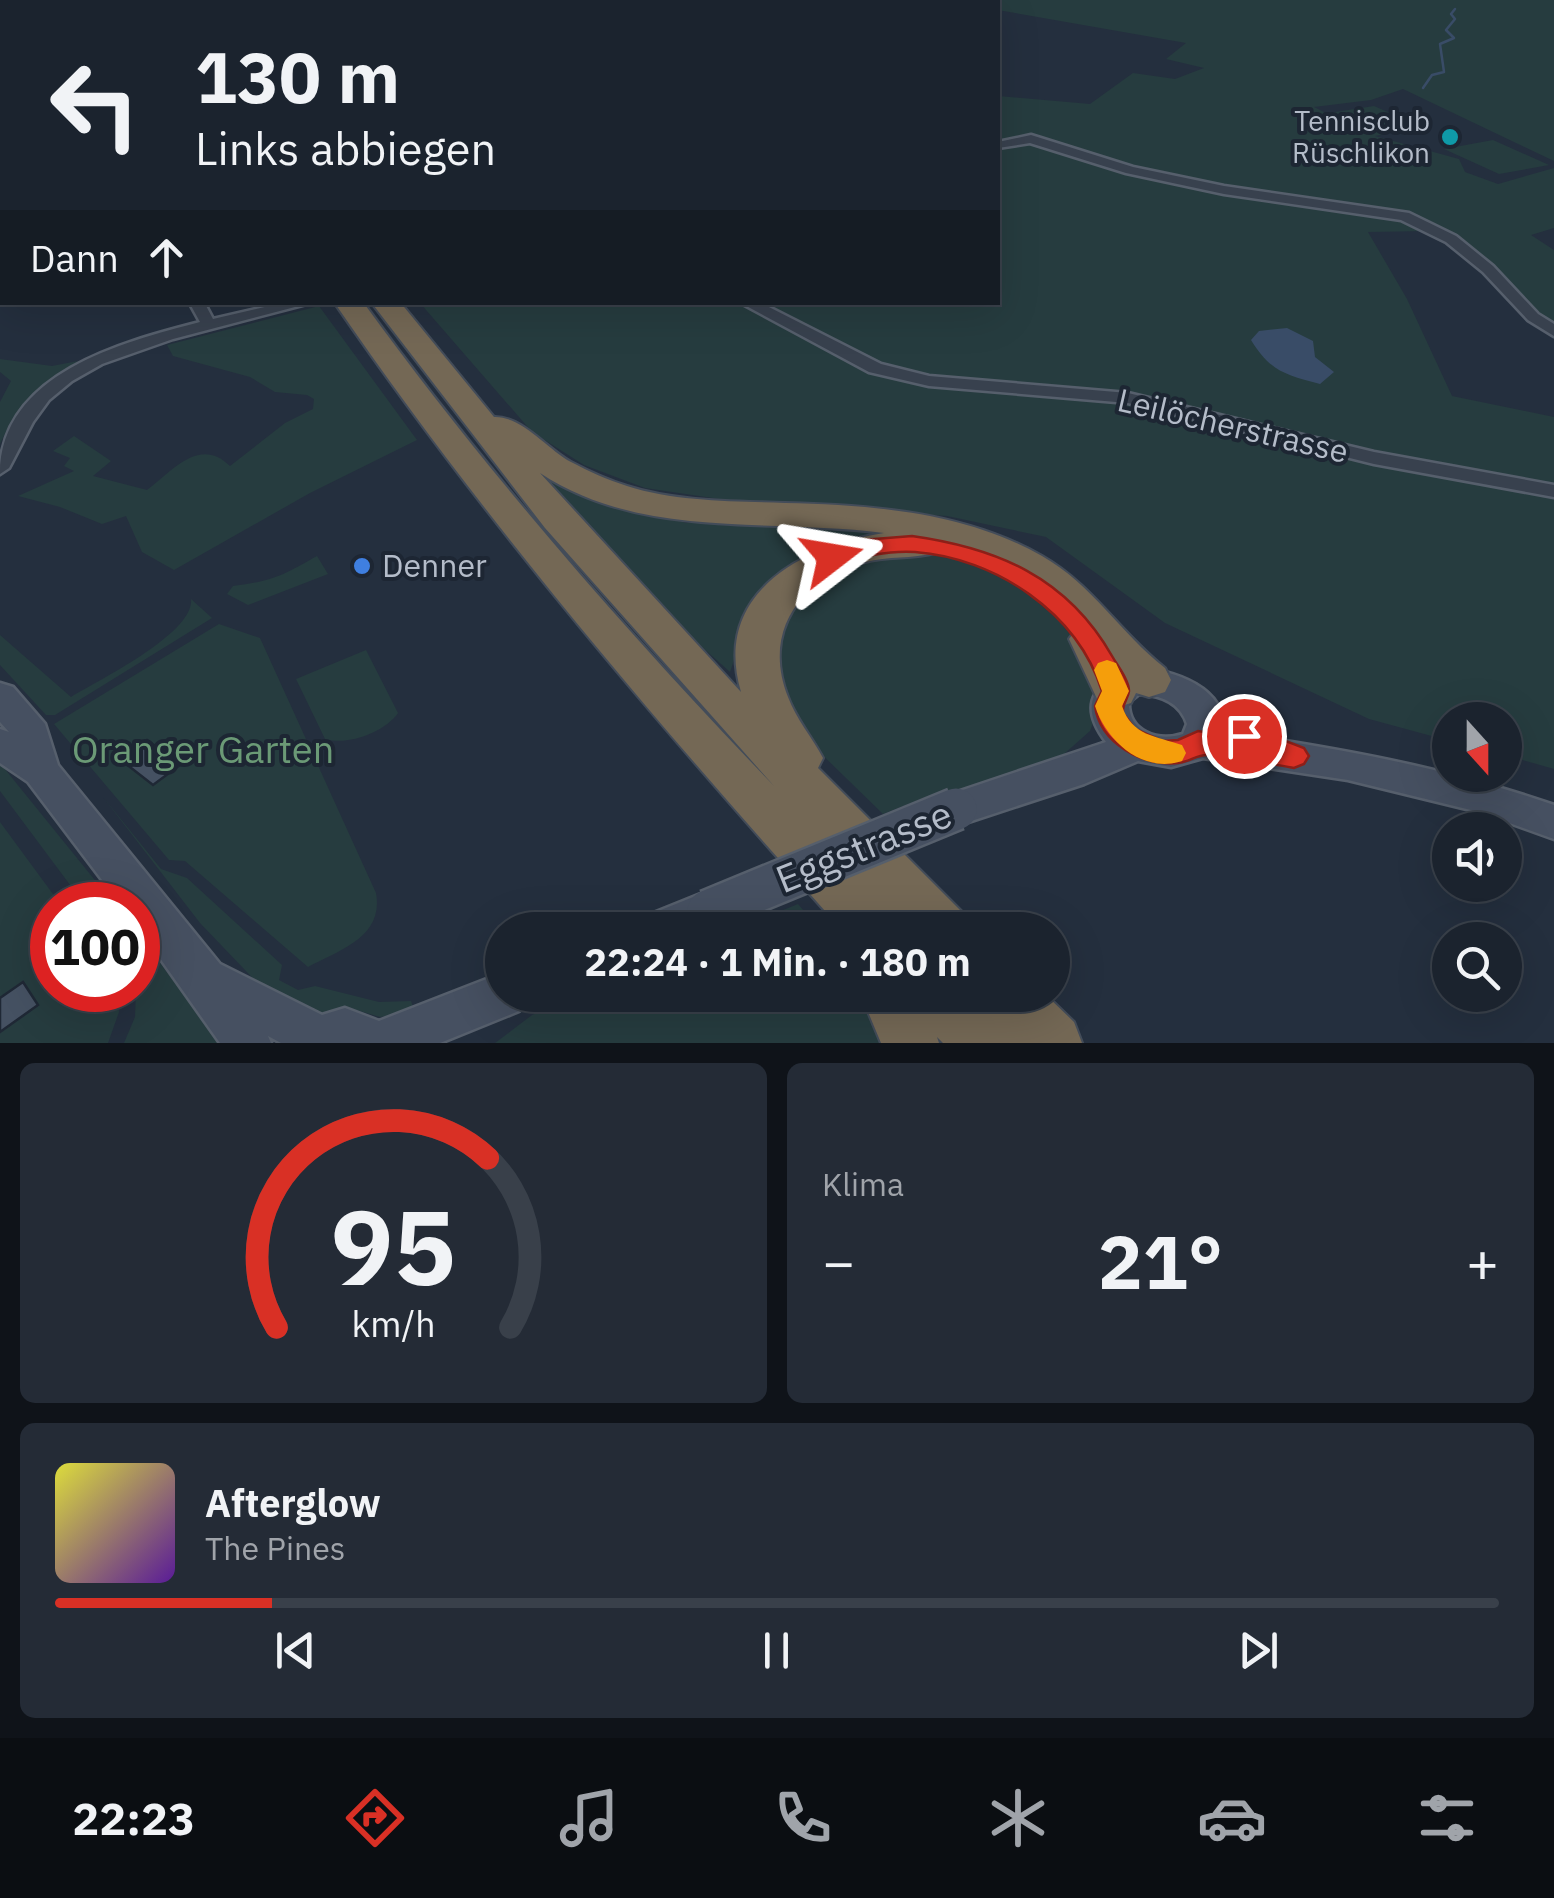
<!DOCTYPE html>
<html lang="de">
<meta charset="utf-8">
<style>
:root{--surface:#1b232e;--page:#242b36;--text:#f1f3f6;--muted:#a0a4aa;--line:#39404a;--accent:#d93025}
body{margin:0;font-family:"IBM Plex Sans",sans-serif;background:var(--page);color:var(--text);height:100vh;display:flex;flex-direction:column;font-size:38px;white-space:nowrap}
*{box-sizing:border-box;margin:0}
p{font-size:32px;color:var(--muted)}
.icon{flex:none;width:55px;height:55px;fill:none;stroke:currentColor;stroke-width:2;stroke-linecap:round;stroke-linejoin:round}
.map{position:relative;height:1043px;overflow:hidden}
.panel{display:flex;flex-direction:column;gap:20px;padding:20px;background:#0f1319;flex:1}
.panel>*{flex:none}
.top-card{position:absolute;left:0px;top:0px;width:1000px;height:305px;box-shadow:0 10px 40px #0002,0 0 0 2px var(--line);background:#1b232e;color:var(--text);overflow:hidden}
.needle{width:65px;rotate:159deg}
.controls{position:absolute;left:1432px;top:702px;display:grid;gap:20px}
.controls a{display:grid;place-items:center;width:90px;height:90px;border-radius:50%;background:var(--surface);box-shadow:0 10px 40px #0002,0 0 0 2px var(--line);font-size:50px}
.speed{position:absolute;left:30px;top:882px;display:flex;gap:20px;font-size:50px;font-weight:700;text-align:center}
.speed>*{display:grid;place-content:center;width:130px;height:130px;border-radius:50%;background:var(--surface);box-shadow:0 10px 40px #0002,0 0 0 2px var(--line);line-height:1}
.speed .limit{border:15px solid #d22;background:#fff;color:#111}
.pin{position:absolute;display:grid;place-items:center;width:85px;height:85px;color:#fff;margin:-42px;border:5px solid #fff;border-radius:50%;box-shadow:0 2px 10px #0007}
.me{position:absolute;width:110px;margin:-55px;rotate:76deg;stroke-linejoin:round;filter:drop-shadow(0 0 8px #0008)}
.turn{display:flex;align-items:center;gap:35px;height:210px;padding:0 30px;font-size:45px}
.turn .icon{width:130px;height:130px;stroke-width:2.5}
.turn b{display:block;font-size:70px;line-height:85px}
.then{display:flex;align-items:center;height:95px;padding:0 30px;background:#0003;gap:20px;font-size:38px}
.big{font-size:75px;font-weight:800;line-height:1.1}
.panel .card{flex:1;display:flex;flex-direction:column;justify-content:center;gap:15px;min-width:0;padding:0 35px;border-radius:15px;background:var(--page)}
.panel .dial{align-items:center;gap:0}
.dial svg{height:260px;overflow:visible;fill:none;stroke:var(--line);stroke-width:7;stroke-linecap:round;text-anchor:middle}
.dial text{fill:var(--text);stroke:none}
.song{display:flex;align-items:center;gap:30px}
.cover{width:120px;height:120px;border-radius:15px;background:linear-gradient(135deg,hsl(60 70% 55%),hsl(270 70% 35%))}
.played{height:10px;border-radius:5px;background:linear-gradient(90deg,var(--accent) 15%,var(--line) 15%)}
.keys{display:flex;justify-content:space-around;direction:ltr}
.heat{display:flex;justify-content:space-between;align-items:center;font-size:55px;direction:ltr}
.panel .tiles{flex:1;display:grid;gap:20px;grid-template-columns:1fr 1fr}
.card:last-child{grid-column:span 2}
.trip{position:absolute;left:485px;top:912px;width:585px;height:100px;border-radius:50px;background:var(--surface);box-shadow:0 10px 40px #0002,0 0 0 2px var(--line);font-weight:800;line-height:100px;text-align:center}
.tab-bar{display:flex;height:160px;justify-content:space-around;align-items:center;background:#0b0e12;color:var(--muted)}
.tab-bar .icon{width:70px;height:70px}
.tab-bar .selected{color:var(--accent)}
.tab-bar b{font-size:45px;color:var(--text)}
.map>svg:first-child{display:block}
.green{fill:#263c3f}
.water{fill:#394c67}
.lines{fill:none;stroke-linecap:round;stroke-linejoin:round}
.stream{stroke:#394c67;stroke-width:2.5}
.building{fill:#455162;stroke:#1f2835;stroke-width:2.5}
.street-casing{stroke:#565f6c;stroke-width:5}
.secondary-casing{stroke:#565f6c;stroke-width:5}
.highway-casing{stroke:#434c59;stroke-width:4}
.street{fill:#38414e;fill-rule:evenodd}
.secondary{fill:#465061;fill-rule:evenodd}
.highway{fill:#746855;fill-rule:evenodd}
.secondary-bridge-casing{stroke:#565f6c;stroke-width:46;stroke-linecap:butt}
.secondary-bridge{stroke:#465061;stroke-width:41}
.route{fill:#d93025;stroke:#8d1f18;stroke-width:2.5}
.slow{fill:#f59e0b}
.culture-dot{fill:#0f9aa8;stroke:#1d2633;stroke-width:4}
.shop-dot{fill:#3f7fe0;stroke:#1d2633;stroke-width:4}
.labels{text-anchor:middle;stroke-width:8;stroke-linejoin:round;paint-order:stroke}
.far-poi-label{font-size:28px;fill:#b4bcc9;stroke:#1d2633;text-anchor:end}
.street-label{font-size:32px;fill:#b4bcc9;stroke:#1d2633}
.poi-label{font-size:32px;fill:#b4bcc9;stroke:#1d2633;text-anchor:start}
.near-park-label{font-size:38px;fill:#6b9a76;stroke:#1d2633}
.near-street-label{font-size:38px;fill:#b4bcc9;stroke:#1d2633}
</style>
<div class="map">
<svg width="1554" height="1043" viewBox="0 0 1554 1043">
<rect width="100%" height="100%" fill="#242f3e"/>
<path class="green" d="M938,0H1554V161L1403,89L1371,100L1314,107L1334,117L1329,113L1374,106L1422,127L1375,136L1459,159L1465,172L1498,184L1554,168V228L1531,235L1554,250V325L1445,239L1427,231L1368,232L1407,299L1452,396L1554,417V769L1505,755V720H1450V741L1369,719L1165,623L1046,537L947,516L726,500L645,488L584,465L532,432L420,303L998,302V96L1090,104L1133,73L1175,79L1204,68L1166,59L1186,43L998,10V2Z
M1493,140L1549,165L1499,174L1444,149Z
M319,306L417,440L310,493L174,570L142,552L126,516L102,524L60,507L18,496L74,471L64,466L70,458L53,451L74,436L111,461L93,476L147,490C173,470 200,436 230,466L285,423L313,409L314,399L307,395L275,392L250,377L173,356L167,345Z
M0,359L52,366L78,361C41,385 19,403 0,444V402L11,381L0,372Z
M532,462L615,502L686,523L714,520L806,531L866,525L899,529L865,538L746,624L730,672L684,631Z
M915,551L974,563L1020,586L1070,630L1099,674L1096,715L1090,731L1064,754L946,799L939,792L883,814L809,742L773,678L781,609L848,560Z
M317,556L328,574L248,605L227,594L233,586C272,581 282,576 317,556Z
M191,599L212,618L55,715H46L0,665V635L71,697C99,680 195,633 191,599Z
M219,624L260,638L376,893C384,937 340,950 308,967L185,861L169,860L54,724Z
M366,650L398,713C385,732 348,746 325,739L296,679Z
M0,763L115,905H85L0,791Z
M103,797L161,869L187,878L282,965L279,980L298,990L315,986L379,1002L411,1001L415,1013L380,1017L356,1010L317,1014L265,991L200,923Z
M0,822L61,905H52V990H117L119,1012L108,1043H0Z
M798,904L820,930H734Z
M138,934L214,1034L224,1043H124L135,1017Z
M579,995H866L887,1043H495L532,1015Z"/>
<path class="water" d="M1287,328L1313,341L1315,357L1334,372L1320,384C1285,375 1270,371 1251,340L1259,331Z"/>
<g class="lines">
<path class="stream" d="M1423,88L1432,75L1444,72L1440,44L1454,38L1446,30L1455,19L1451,14L1455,9"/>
</g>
<path class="building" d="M147,740L180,765L153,785L121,760Z
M23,982L38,1005L0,1032V998Z"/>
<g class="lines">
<g class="street-casing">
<path id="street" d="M30,0H40L41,2H32Z
M389,0H400L401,2H391Z
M0,99H2V107H0Z
M1031,135L1133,167L1224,186L1409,213L1456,236L1493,266L1538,314L1554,324V336L1528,320L1483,272L1446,242L1401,220L1224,194L1126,173L1030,143L998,148V142Z
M0,291L2,292V300L0,301Z
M189,302H204L213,319L286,302H314L173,339L102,364L72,381L49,400L33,422L9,468L0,474C0,374 122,342 200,322Z
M739,302H759L881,364L929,376L1128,393L1374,452L1554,485V497L1374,464L1128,403L929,386L869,372Z"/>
</g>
<g class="secondary-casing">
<path id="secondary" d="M1139,668C1171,669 1231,689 1221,731C1337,748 1445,767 1554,805V839L1479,812L1348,780L1203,758L1171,767L1138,761L1084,784L956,826L942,821L936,809L942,797L1106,742C1075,701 1098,679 1139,668ZM1139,694C1160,695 1180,702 1187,724L1183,734C1158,742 1128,732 1129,702Z
M0,683L13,687L45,724L58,765L220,964L322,1015L345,1008L379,1021L502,973V995H526L519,1011L440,1043H281L268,1036L271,1043H220L138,927V905H121L28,782L0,763V729L9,732L0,722Z
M708,891L723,897L729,911L723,925L711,930H639L646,916Z"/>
</g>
<g class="highway-casing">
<path id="highway" d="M206,0H222L223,2H207Z
M334,302H363C488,474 627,633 774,786L545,528L371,302H400L494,417C522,416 547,449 571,462C588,471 608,480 627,486C677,502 732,501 785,503C872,505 965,512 1042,556C1093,585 1120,633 1165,668L1171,680L1165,692L1149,697L1136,693L1131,703L1115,708L1099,703L1069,639L1077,628C1040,586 993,559 940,544L935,553C912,559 888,556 865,562C800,578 762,632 788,697C796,719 812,737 823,758L818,768L962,912L970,930H907L901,923L904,930H842C662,729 487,525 334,302ZM540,473C641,540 770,518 884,533C802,546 712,593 741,692Z
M861,995H1046L1074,1022L1082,1043H943L937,1037L939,1043H881Z"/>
</g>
<use href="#street" class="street"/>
<use href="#secondary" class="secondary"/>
<use href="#highway" class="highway"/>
<g class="secondary-bridge-casing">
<path id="secondary-bridge" d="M708,911L956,809"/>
</g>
<use href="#secondary-bridge" class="secondary-bridge"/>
</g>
<path class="route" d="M912,536C997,548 1067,577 1112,656C1117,665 1129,680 1129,691C1128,699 1122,704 1123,713L1135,729L1162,741L1178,740L1198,731L1231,736L1235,729L1244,725L1304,748L1309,756L1304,764L1294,768C1266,763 1237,757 1208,755C1198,754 1189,762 1178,763C1143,767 1100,743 1095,706L1102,691C1077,612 995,558 915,552C886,550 858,558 832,565L820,557L823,552L862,540Z"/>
<path class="slow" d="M1107,660L1116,663L1129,691L1122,706C1132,736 1156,736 1182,745L1186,753L1182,761C1143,774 1106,741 1095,706L1102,691L1094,670L1098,663Z"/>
<circle class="culture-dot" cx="1450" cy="137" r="10"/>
<circle class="shop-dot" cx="362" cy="566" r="10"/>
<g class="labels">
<g class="far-poi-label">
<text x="1430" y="131">Tennisclub<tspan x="1430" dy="32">Rüschlikon</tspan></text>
</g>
<g class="street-label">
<text transform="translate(1233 426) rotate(13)" y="11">Leilöcherstrasse</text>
</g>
<g class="poi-label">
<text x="382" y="577">Denner</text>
</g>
<g class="near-park-label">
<text x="203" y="763">Oranger Garten</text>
</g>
<g class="near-street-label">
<text transform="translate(864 847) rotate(-22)" y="13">Eggstrasse</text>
</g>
</g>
</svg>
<div class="controls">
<a><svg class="needle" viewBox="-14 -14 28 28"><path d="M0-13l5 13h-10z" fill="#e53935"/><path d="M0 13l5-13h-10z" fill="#a0a4aa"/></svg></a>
<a><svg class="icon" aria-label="sound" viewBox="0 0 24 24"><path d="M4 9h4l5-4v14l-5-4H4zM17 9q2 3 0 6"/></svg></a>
<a><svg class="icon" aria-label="search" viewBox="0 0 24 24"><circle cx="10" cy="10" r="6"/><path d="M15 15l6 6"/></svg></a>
</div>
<div class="speed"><div class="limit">100</div></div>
<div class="pin" style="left:1244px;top:736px;background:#d93025"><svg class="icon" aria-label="arrive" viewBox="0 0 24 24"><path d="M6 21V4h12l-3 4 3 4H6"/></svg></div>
<svg class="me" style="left:832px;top:557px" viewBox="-20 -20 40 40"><path d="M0-17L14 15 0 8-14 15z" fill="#d93025" stroke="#fff" stroke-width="4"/></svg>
<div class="trip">22:24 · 1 Min. · 180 m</div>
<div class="top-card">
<div class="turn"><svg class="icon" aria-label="left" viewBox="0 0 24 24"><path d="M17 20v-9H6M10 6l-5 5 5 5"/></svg><div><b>130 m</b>Links abbiegen</div></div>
<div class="then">Dann<svg class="icon" aria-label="ahead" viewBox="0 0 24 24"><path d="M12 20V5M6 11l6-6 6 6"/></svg></div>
</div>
</div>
<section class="panel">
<div class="tiles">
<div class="card dial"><svg viewBox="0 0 100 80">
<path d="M14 69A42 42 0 1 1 86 69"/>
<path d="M14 69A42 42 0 0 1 79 17" stroke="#d93025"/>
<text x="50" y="56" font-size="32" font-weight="700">95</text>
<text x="50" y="72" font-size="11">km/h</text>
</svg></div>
<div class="card"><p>Klima</p>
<div class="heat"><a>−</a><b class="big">21°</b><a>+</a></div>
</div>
<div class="card">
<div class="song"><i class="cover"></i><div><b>Afterglow</b><p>The Pines</p></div></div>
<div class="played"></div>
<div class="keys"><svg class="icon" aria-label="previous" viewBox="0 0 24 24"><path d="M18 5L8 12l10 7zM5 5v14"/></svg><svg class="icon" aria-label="pause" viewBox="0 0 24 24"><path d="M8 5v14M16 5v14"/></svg><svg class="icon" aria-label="next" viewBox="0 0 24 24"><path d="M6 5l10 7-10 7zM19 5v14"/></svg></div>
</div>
</div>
</section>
<nav class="tab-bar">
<b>22:23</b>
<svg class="icon selected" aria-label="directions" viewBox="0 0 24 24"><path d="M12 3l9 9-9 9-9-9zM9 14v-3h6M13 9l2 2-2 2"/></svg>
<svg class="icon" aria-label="music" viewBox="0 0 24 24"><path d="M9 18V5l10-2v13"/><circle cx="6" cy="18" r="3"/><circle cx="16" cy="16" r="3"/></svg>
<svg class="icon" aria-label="phone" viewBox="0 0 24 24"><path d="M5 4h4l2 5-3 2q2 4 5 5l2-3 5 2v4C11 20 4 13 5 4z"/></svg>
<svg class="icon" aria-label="climate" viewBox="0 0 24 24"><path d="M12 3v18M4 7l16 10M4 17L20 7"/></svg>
<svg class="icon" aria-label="car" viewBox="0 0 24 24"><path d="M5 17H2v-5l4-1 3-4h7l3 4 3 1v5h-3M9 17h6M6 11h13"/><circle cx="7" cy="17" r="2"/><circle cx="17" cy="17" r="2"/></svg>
<svg class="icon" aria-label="filters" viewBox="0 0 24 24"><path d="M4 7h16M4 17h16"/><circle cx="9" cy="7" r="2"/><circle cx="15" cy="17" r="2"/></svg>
</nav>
